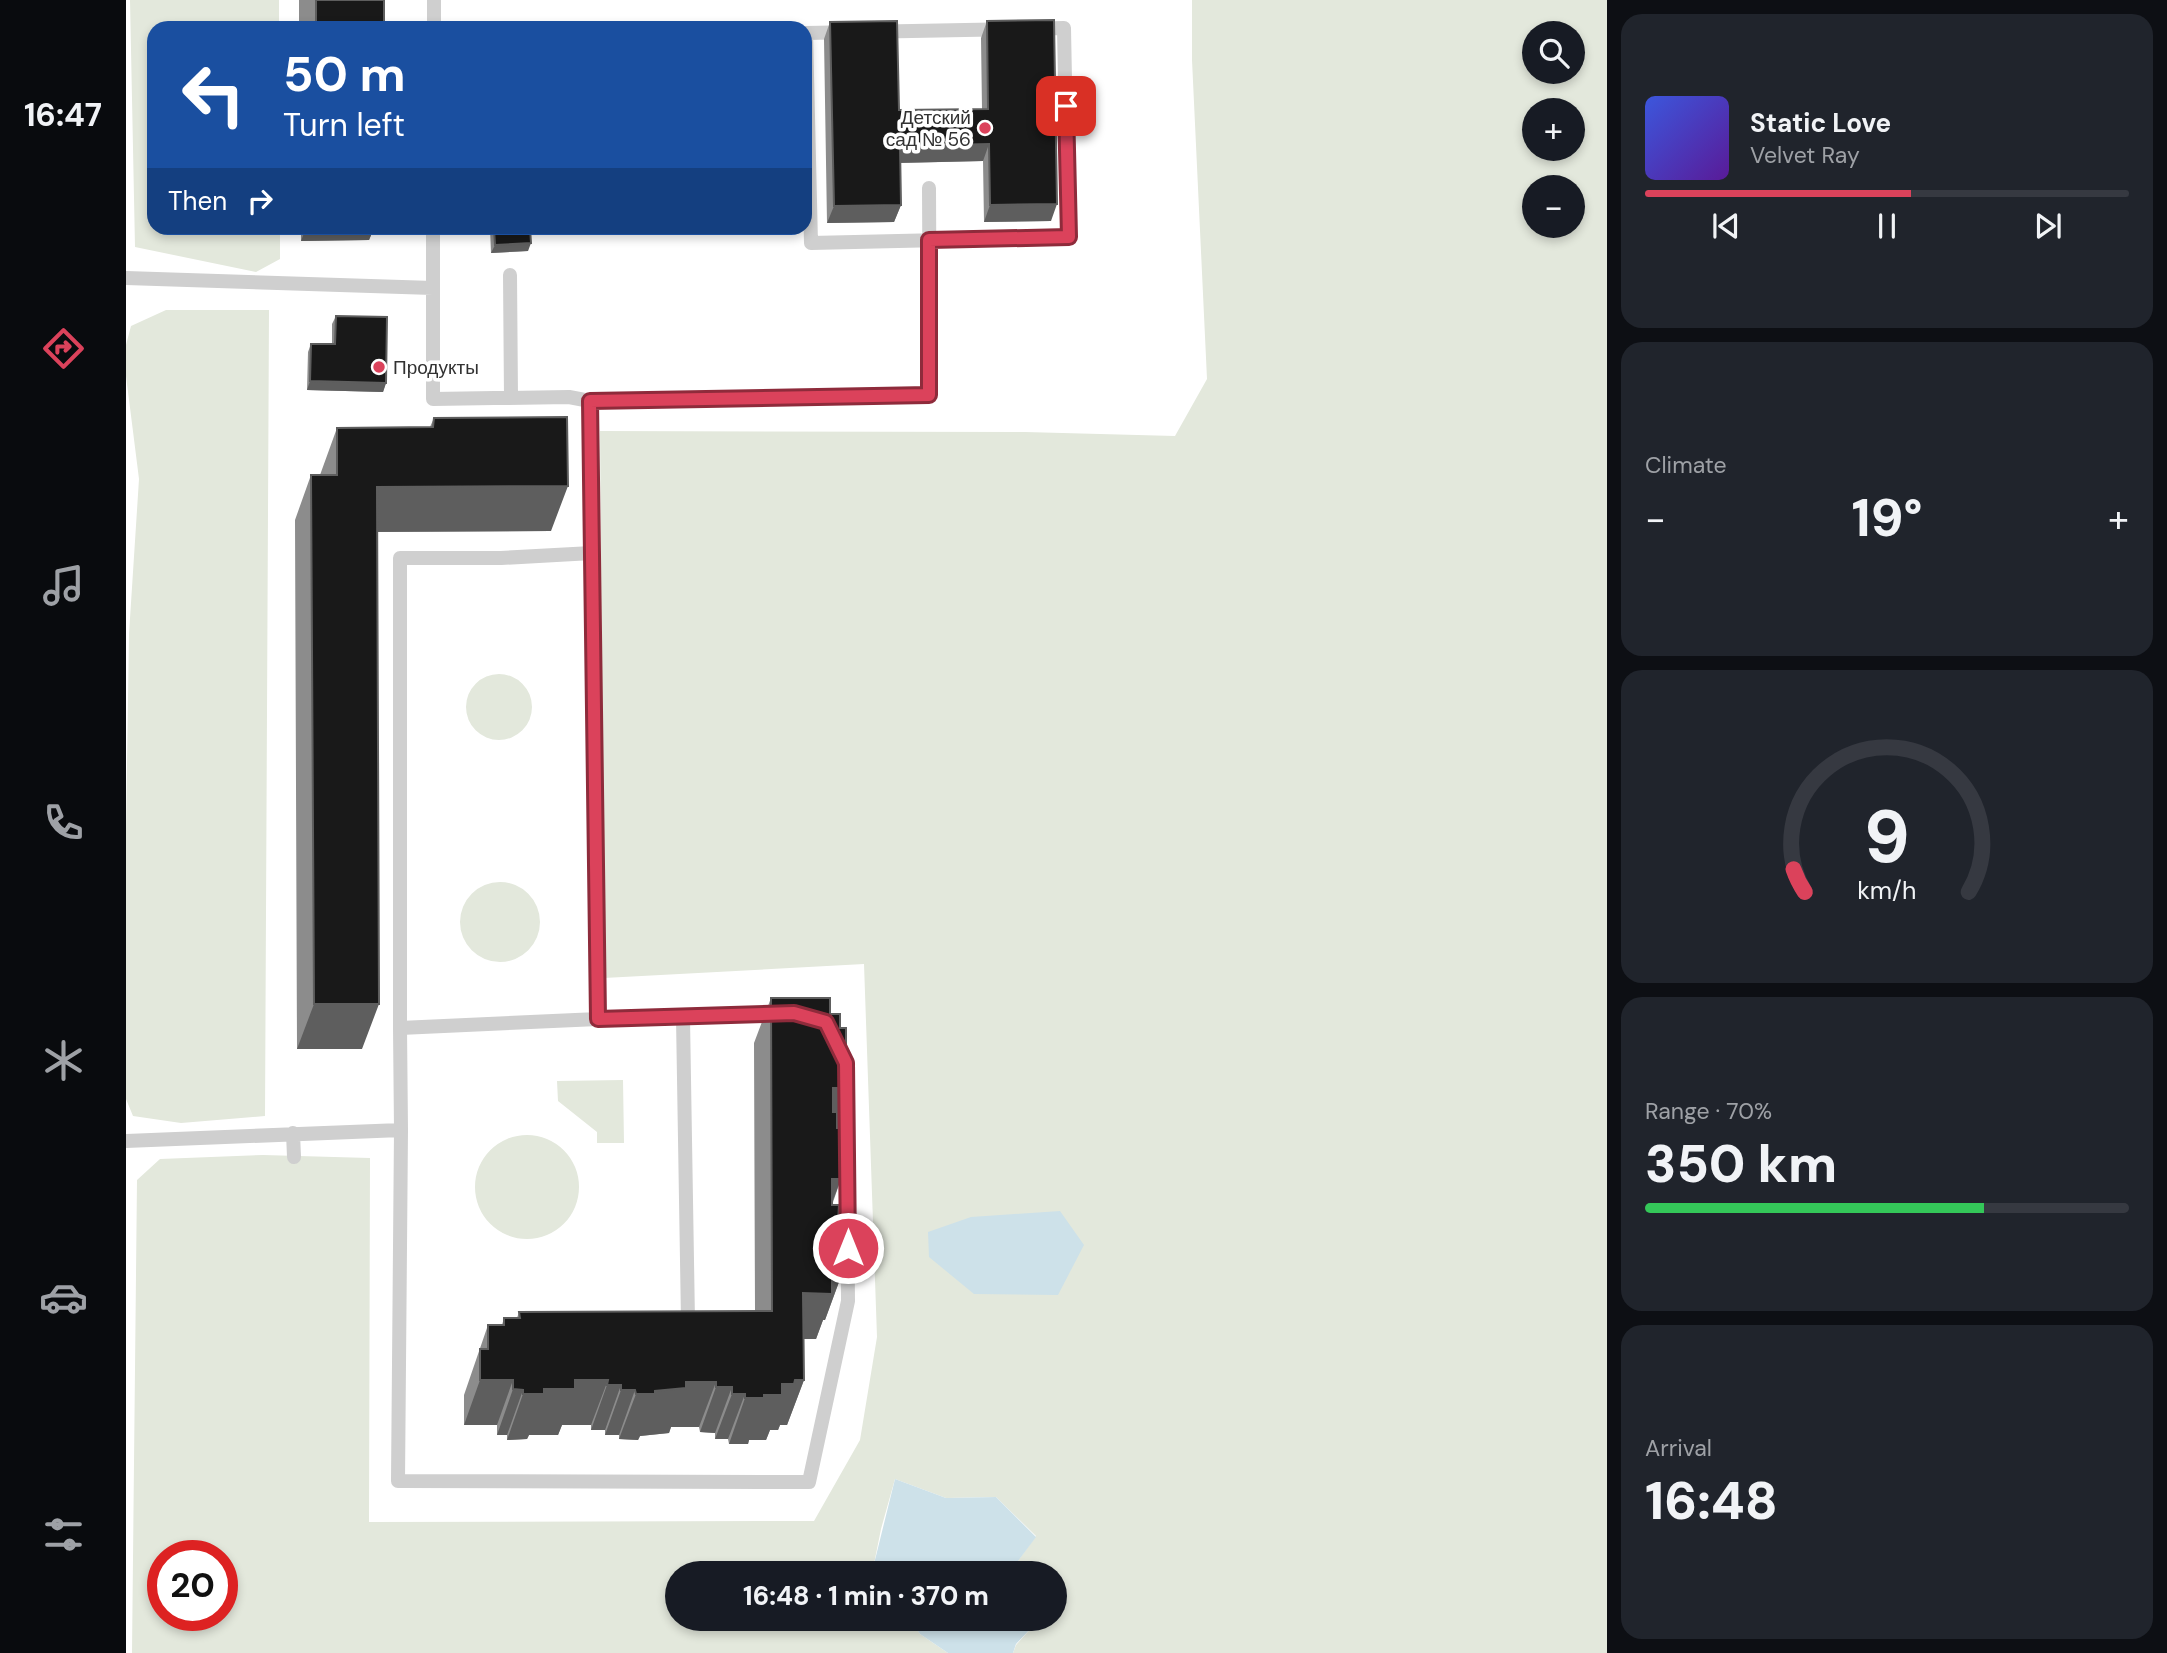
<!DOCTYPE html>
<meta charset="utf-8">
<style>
:root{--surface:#171b24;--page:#20242c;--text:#f1f3f6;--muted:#9ea1a6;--line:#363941;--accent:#db425b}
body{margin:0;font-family:"DM Sans",sans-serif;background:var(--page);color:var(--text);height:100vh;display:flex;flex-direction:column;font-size:26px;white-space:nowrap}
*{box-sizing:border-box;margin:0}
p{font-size:23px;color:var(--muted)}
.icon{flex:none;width:38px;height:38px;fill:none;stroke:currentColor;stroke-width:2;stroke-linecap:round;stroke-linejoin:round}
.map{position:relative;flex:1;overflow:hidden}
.side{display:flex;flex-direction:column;gap:14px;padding:14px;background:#0d0f14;width:560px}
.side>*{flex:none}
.top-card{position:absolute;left:21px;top:21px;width:665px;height:214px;border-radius:21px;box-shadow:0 4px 10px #0003;background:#1a4fa0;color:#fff;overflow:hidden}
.tools{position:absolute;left:1396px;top:21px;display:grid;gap:14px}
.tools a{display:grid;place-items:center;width:63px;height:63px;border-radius:50%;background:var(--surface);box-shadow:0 4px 10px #0003;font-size:35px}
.speed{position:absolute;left:21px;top:1540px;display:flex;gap:14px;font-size:35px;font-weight:700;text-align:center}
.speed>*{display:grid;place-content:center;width:91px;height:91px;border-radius:50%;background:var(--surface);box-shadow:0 4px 10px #0003;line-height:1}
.speed .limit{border:10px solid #d22;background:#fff;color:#111}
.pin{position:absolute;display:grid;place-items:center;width:60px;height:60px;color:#fff;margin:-30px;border-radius:14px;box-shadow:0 4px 10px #0006}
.me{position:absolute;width:77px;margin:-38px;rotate:0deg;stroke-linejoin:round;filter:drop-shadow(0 0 5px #0008)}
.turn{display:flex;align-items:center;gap:24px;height:147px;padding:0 21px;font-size:32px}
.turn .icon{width:91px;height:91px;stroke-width:2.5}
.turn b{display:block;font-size:49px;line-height:60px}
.then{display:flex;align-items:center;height:66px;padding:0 21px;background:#0003;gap:14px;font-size:26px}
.big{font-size:52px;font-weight:800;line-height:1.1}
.side .widget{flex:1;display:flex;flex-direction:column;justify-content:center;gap:10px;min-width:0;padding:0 24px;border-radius:21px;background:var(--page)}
.side .dial{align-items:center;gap:0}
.dial svg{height:182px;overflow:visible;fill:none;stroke:var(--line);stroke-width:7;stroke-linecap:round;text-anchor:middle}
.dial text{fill:var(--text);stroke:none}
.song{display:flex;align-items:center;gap:21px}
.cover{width:84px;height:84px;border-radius:10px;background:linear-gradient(135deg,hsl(230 70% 55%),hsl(270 70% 35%))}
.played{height:7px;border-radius:4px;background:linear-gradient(90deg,var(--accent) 55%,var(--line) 55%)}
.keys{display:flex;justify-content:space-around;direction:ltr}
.heat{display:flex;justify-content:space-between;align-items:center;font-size:38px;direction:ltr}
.charge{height:10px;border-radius:5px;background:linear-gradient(90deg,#34c759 70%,var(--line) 0)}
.trip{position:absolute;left:539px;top:1561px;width:402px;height:70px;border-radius:35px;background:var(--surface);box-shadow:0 4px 10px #0003;font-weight:800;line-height:70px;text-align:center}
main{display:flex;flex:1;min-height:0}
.menu{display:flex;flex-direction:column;width:126px;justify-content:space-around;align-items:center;background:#090b0e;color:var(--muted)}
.menu .icon{width:49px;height:49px}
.menu .on{color:var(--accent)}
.menu b{font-size:32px;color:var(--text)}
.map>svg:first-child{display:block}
.green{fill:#e3e8dc;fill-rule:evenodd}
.water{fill:#cde1e9}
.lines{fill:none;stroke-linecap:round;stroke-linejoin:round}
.service{stroke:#cfcfcf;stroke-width:14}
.wall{fill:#8c8c8c}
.shaded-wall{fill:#5e5e5e}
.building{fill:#191919;stroke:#5e5e5e;stroke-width:2}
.route-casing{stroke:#8e2b3b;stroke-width:18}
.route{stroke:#db425b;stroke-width:12}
.poi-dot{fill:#db425b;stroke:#fff;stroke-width:2.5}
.labels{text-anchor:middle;stroke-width:7;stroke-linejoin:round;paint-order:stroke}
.poi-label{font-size:19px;fill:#323232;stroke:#fff;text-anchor:end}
</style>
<main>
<nav class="menu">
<b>16:47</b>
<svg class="icon on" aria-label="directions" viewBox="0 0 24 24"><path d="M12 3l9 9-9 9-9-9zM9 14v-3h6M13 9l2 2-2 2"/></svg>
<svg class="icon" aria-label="music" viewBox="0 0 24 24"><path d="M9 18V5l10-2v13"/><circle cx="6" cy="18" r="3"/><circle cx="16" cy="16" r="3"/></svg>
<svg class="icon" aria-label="phone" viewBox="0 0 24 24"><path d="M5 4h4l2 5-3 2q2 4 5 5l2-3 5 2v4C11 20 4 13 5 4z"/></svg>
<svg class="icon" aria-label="climate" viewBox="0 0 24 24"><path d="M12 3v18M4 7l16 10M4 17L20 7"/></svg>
<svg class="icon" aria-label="car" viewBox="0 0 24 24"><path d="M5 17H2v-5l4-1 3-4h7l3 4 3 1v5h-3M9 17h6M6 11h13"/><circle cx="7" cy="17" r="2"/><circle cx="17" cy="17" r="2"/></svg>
<svg class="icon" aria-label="filters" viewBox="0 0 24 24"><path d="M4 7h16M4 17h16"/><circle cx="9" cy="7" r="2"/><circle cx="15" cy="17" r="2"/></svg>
</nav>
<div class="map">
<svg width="1481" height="1653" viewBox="0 0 1481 1653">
<rect width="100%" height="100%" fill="#fff"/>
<path class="green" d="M4,0H153V28H28V228H154V259L130,272L9,247Z
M1066,0H1481V1653H887L890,1645L909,1624L908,1619H929V1573H889L886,1569L910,1536L870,1497L820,1498L769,1479L755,1529L748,1564L754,1573H551V1619H784L794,1634L822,1653H6L11,1180L34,1159L137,1155L244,1158L243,1522L688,1521L734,1440L751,1337L738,964L478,978L474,431L899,432L1049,436L1081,379L1066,60ZM1409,33H1447V72H1409ZM1409,110H1447V149H1409ZM1409,187H1447V226H1409ZM37,1556H96V1615H37Z
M40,310H143L139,1116L55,1123L7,1116L0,1099V830L3,634L13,479L0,376V345L5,326Z
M340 707a33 33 0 1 1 66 0a33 33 0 1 1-66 0Z
M334 922a40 40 0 1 1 80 0a40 40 0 1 1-80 0Z
M497,1080L498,1143H471V1132L432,1101L431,1081Z
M349 1187a52 52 0 1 1 104 0a52 52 0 1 1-104 0Z"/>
<path class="water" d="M934,1211L958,1245L932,1295L848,1294L803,1257L802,1232L845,1217Z
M769,1479L820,1498L870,1497L910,1537L886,1569L889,1573H754L748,1564Z
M784,1619H908L909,1624L890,1644L887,1653H822L794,1634Z"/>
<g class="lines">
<path class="service" d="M308,28V0
M938,28L942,237L685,243L680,33Z
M384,275L385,398
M0,278L307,288
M464,401L804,395L803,188
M557,1018L562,1321
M472,1019L656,1014
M274,1028V558H375L466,553
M275,1130L272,1481L683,1482L722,1301L720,1065
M167,1133L168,1157
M0,1141L275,1130L274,1028L472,1019L464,401L443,397L307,399V228"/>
</g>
<path class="wall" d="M173,0H258V28H173Z
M861,21L925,221L858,222L857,161L774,163L775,205L768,222L701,223L698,39L704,22L773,110L856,109L855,38Z
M175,228H248L243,240L175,241Z
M364,228H404L402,251L365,253Z
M210,316L260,383L257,392L181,390L182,352L185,344H206V324Z
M308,418L425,531L251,532L236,1049H171L169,520L185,475H194L211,428L304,427Z
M645,998L704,1014L714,1028L720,1088L711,1115V1128L715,1179L706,1205L712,1221L721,1260L699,1320H697L690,1339H677L678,1380L661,1425H654L652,1430H644L640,1440H623L622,1444H603L602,1439H589V1433L574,1432L573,1427H545L543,1433L514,1436L512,1440L493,1439V1435H479V1430H465V1425H436L432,1435H403L401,1439L381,1440V1435H371V1425H338V1395L362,1325H376L378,1318H391L393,1312L629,1311L628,1043Z"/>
<path class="shaded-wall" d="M863,144L857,161L768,163L774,146Z
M931,204L925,221L858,222L864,205Z
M775,205L768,222L701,223L708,206Z
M180,228H248L243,240L175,241Z
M405,243L402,251L365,253L369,245Z
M184,381L260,383L257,392L181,390Z
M442,486L425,531L234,532L251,487Z
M188,1004H253L236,1049H171Z
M707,1088H720L704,1134Z
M706,1179H715L698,1224Z
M715,1260H721L699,1320H697L690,1339H661L677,1293L706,1275Z
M354,1380H387L371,1425H338Z
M449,1380H482L465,1425H436L432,1435H403L401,1439L381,1440L397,1394L418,1389Z
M669,1380H678L661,1425H654L652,1430H644L640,1440H623L622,1444H603L619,1398Z
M560,1382H590L573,1427H545L543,1433L514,1436L512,1440L493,1439L510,1394L529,1391Z
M481,1385H495L479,1430H465Z
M590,1387H606L589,1433L574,1432Z
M387,1389L397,1390L381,1435H371Z
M495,1390H509L493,1435H479Z
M606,1394H619L602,1439H589Z"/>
<path class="building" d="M190,0H258V28H190Z
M928,20L931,204L864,205L863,144L774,146L775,205L708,206L704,22L771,21L773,110L862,109L861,21Z
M368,228H404L405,243L369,245Z
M210,316L261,317L260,383L184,381L185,344H209Z
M441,417L442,486L251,487L253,1004H188L185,475H211V428L307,427L308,418Z
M645,998H704V1014H714V1028H720V1088H707V1112H711V1128H715V1179H706V1205H713L712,1221H721V1260H715V1275H706V1294L677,1293L678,1380H669L668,1384H656V1395H638V1398H619V1394H606V1387H590V1382H560V1388L529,1391V1394H510L509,1390H495V1385H481L482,1380H449V1389H418V1394H397V1390L387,1389V1380H354V1349H362V1325H378V1318H394L393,1312L646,1311Z"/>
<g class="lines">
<g class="route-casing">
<path id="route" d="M722,1248L720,1063L700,1022L668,1013L472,1019L464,401L803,395V240L943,237L940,106"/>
</g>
<use href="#route" class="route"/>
</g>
<g class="poi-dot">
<circle cx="859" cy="128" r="7"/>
<circle cx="253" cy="367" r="7"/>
</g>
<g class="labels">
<g class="poi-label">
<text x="845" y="124">Детский<tspan x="845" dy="22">сад № 56</tspan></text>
<text x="267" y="374" text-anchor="start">Продукты</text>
</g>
</g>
</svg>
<div class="tools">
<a><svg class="icon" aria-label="search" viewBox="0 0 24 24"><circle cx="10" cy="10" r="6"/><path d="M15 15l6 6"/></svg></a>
<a>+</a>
<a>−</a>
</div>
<div class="speed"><div class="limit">20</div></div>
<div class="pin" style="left:940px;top:106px;background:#d93025"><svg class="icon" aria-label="arrive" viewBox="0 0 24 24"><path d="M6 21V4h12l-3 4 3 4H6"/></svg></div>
<svg class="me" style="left:722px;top:1248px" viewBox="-20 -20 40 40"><circle r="17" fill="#db425b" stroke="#fff" stroke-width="3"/><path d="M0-11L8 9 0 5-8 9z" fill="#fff"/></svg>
<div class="trip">16:48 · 1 min · 370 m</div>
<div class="top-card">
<div class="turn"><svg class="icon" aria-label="left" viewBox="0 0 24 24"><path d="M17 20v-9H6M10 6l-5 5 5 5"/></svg><div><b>50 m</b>Turn left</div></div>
<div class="then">Then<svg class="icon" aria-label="right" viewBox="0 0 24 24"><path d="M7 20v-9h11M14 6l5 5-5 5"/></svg></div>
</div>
</div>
<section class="side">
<div class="widget">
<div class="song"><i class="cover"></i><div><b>Static Love</b><p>Velvet Ray</p></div></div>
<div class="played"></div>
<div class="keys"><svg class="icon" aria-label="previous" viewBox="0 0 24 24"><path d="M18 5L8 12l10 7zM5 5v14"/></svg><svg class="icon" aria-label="pause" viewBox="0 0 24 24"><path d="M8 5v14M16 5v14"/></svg><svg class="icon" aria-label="next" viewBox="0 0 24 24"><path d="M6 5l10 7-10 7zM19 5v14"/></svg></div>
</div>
<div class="widget"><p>Climate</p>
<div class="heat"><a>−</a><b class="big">19°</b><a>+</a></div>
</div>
<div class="widget dial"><svg viewBox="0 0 100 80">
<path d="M14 69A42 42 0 1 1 86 69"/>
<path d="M14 69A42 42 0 0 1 9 59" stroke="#db425b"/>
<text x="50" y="56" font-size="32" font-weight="700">9</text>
<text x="50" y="72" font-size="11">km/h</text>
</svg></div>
<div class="widget"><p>Range · 70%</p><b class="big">350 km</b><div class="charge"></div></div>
<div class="widget"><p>Arrival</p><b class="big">16:48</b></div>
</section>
</main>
